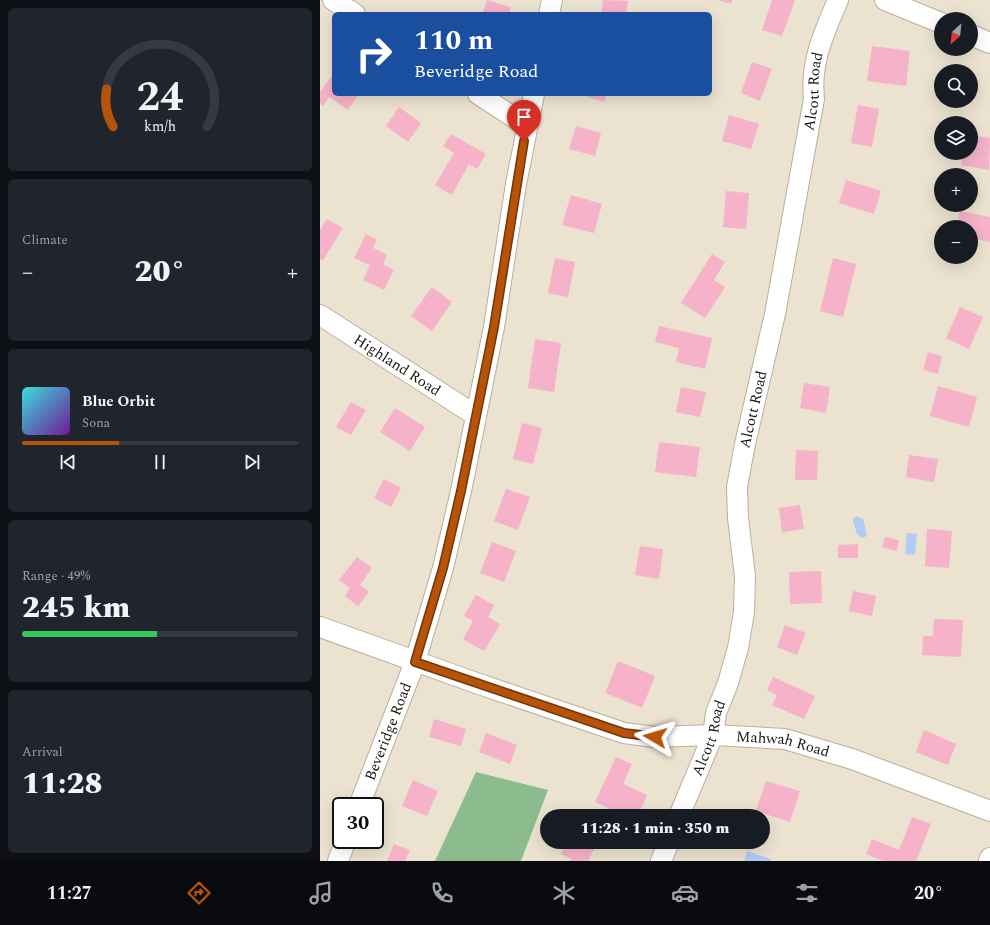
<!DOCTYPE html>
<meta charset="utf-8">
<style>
:root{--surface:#171b24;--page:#20242c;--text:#f1f3f6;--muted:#9ea1a6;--line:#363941;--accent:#b45309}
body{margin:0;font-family:Spectral,serif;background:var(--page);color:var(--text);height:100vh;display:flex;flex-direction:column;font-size:15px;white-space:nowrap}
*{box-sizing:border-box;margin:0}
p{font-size:13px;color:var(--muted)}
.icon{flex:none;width:22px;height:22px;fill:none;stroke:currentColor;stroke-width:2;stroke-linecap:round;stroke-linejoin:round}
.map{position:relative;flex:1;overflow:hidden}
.sheet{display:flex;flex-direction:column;gap:8px;padding:8px;background:#0d0f14;width:320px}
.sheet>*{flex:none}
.banner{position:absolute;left:12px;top:12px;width:380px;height:84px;border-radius:6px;box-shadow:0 4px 16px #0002;background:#1a4fa0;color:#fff;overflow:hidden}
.needle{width:26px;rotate:207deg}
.tools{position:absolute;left:614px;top:12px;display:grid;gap:8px}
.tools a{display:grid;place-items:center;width:44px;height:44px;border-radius:50%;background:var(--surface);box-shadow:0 4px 16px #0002;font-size:20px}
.speed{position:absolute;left:12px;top:797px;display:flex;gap:8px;font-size:20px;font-weight:700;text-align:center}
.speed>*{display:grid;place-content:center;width:52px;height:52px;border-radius:50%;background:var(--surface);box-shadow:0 4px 16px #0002;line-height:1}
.speed .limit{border:2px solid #111;border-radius:6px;background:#fff;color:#111}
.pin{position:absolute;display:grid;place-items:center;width:34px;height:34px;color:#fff;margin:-41px -17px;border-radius:50% 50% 50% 0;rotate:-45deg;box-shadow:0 0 4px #0007}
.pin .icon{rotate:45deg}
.me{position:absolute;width:44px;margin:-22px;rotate:277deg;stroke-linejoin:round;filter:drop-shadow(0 0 3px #0008)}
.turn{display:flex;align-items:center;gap:14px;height:84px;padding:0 16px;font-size:18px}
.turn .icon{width:52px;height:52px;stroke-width:2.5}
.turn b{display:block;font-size:28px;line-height:34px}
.big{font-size:30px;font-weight:800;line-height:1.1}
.sheet .card{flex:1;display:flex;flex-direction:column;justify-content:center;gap:6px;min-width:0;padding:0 14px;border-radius:6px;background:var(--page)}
.sheet .dial{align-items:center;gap:0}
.dial svg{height:104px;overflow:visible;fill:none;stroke:var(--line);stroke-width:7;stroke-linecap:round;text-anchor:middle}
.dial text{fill:var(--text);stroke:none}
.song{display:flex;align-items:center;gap:12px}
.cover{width:48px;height:48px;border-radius:6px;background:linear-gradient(135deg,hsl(180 70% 55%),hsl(280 70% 35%))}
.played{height:4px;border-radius:2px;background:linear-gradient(90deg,var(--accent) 35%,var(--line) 35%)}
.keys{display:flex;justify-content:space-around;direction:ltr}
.heat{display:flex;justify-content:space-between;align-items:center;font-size:22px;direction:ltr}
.charge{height:6px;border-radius:3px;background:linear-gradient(90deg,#34c759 49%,var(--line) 0)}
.trip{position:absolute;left:220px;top:809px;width:230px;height:40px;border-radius:20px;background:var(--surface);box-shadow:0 4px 16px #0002;font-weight:800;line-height:40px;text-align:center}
.menu{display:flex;height:64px;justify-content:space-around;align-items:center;background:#090b0e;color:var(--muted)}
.menu .icon{width:28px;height:28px}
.menu .active{color:var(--accent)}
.menu b{font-size:18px;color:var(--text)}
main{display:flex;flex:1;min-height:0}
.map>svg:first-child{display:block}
.forest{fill:#8cbc8d}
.water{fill:#b2caf5}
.building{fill:#f6b2c9}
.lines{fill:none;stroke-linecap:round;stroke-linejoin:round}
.minor-casing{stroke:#b8b09d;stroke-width:22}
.minor{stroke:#fff;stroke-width:20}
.route-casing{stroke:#753606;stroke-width:10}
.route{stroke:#b45309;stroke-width:7}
.labels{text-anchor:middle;stroke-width:3;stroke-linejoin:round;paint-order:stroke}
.street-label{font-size:15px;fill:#1b1812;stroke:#fff}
</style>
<main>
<section class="sheet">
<div class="card dial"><svg viewBox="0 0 100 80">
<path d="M14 69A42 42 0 1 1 86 69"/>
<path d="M14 69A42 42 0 0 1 9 40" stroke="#b45309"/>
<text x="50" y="56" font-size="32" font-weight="700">24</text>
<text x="50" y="72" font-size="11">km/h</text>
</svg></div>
<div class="card"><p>Climate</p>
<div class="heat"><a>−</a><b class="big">20°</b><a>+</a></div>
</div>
<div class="card">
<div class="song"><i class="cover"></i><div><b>Blue Orbit</b><p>Sona</p></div></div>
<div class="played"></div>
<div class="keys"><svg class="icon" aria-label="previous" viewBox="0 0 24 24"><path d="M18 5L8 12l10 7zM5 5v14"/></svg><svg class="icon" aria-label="pause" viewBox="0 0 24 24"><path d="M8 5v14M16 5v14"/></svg><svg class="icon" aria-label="next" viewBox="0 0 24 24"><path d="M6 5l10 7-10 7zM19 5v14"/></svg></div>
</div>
<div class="card"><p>Range · 49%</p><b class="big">245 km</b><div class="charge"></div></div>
<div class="card"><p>Arrival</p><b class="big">11:28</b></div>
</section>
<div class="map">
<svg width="670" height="861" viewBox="0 0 670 861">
<rect width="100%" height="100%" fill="#ebe2cf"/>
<path class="forest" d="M156,772L228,790L201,861H115Z"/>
<path class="water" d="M536,516L543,519L547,534L545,537L542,538L537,534L533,520Z
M587,533L597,534L595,555L585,554Z
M427,851L451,859V861H424Z"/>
<path class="building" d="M167,0L191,7L189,14H162Z
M283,0L308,1L306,14H281Z
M398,0H412L411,4Z
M452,0H475L462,36L442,30Z
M552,46L590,51L586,86L547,81Z
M432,62L452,69L440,101L421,93Z
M14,73V94H39L28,110L9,97L3,106L0,103V92Z
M268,94H287L284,102L267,97Z
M538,105L559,109L552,147L531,143Z
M79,107L101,123L88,142L66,126Z
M409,115L439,124L431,149L402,141Z
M256,126L281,133L275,156L249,149Z
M131,134L166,154L157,169L149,164L132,195L115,185L134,153L123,146Z
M651,135L670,138L669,170L641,165L643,153H651Z
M526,180L561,191L554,214L519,203Z
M406,191L429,193L426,229L403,227Z
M251,195L282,204L274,233L242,225Z
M640,211L670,217V242L651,238V227H636Z
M7,219L23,228L3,260L0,259V230Z
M46,234L57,240L53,248L67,255L63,264L74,270L64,290L43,280L50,265L34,258Z
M392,254L405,262L394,280L405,287L385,318L361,303Z
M235,258L255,262L248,297L228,293Z
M513,258L536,264L523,317L500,311Z
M112,287L132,302L112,331L91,316Z
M640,307L663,317L649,349L626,338Z
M339,326L392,338L385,369L356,362L359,348L335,342Z
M215,339L241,343L234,392L208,388Z
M608,352L622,356L618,374L603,370Z
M484,383L510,387L506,413L480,408Z
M618,386L657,397L649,427L610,416Z
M361,387L386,392L380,417L356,412Z
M31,402L46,410L31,435L16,427Z
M75,408L105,427L90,451L60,432Z
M202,423L222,428L213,464L193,459Z
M339,442L380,447L376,477L335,472Z
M476,450L498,451L497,480H475Z
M589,455L618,459L614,482L586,477Z
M64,479L81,488L71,507L54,498Z
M186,489L210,497L198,530L174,521Z
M480,505L484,529L462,532L459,508Z
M607,529L632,531L629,568L605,566Z
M565,537L579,540L577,551L562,547Z
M172,542L196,551L184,582L160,573Z
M538,544V558H518V545Z
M320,546L343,549L339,579L315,575Z
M37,557L52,568L40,585L49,592L38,606L25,596L30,588L19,580Z
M501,571L502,603L470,604L469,572Z
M533,591L556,596L552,616L529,611Z
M156,595L174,605L168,617L180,624L164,651L143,639L153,621L144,616Z
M614,619L643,620L641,657L602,655L603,636H613Z
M465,625L486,633L477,655L457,647Z
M298,661L335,676L322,708L285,693Z
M453,677L495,696L484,719L452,705L457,695L447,690Z
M114,719L146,729L141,746L109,737Z
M604,730L636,744L628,765L596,752Z
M166,733L197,745L190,764L159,752Z
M296,757L312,764L303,784L327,795L318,816H305L275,802Z
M93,780L118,791L107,816L82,806Z
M446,781L480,791L470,822L436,811Z
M592,817L611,824L596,861H563L546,854L552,839L579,850Z
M248,842H278L268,861H251V859L241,854Z
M74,844L90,850L85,861H67Z"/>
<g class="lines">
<g class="minor-casing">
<g id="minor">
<path d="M13,0L35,14"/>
<path d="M565,0L621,23"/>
<path d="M229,14L232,0"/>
<path d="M651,35L670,43"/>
<path d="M158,94L207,126"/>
<path id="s1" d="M0,315L155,415"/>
<path id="s2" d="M0,627L159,684L304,733L335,737L393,735L465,739L532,759L670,811"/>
<path id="s3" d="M39,806L95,662L123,568L141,491L174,327L196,184L214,94"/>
<path id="s4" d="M359,816L393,735L396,713L408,683L418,648L424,612L425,576L418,518L417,487L425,444L455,314L494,99C490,62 504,33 518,0"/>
<path d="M18,861L26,840"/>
<path d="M341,861L349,842"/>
<path d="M669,861L670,858"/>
</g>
</g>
<use href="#minor" class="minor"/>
</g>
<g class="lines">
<g class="route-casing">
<path id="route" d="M204,141L174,327L141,491L123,568L95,662L304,733L335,737"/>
</g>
<use href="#route" class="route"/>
</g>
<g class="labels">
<g class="street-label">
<text dy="5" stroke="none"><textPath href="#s4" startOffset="744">Alcott Road</textPath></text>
<text dy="5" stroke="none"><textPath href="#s1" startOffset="92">Highland Road</textPath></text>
<text dy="5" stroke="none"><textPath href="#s4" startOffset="420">Alcott Road</textPath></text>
<text dy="5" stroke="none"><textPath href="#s3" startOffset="80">Beveridge Road</textPath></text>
<text dy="5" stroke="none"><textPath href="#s4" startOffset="84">Alcott Road</textPath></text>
<text dy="5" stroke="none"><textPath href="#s2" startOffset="482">Mahwah Road</textPath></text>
</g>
</g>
</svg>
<div class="tools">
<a><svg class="needle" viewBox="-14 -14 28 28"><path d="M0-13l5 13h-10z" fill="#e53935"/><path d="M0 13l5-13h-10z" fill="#9ea1a6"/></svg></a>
<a><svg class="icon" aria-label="search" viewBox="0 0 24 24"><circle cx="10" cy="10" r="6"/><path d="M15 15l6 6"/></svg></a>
<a><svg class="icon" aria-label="layers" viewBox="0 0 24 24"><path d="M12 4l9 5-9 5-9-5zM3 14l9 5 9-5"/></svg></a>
<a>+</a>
<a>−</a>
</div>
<div class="speed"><div class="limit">30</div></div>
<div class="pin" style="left:204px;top:141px;background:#d93025"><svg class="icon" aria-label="arrive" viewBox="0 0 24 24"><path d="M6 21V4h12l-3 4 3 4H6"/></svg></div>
<svg class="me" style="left:335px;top:737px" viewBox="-20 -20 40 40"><path d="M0-17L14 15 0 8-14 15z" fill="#b45309" stroke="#fff" stroke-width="4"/></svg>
<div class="trip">11:28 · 1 min · 350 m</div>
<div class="banner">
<div class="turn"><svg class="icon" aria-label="right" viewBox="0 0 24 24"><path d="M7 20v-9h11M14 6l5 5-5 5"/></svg><div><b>110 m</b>Beveridge Road</div></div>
</div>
</div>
</main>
<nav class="menu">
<b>11:27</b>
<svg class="icon active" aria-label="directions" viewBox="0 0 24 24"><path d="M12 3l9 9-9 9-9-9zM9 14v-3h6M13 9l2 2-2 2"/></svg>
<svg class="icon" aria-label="music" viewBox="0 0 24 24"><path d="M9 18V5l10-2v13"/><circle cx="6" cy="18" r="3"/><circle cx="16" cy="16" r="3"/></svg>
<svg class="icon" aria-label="phone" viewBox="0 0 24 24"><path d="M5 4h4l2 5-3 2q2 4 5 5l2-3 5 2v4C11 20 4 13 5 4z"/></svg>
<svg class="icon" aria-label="climate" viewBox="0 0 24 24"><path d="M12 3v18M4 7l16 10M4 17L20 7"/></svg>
<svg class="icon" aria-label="car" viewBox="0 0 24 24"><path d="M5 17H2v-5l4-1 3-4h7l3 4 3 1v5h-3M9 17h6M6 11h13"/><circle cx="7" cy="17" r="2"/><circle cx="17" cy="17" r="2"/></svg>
<svg class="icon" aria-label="filters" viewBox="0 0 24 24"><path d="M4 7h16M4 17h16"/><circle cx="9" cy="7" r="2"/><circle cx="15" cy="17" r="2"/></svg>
<b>20°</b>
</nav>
